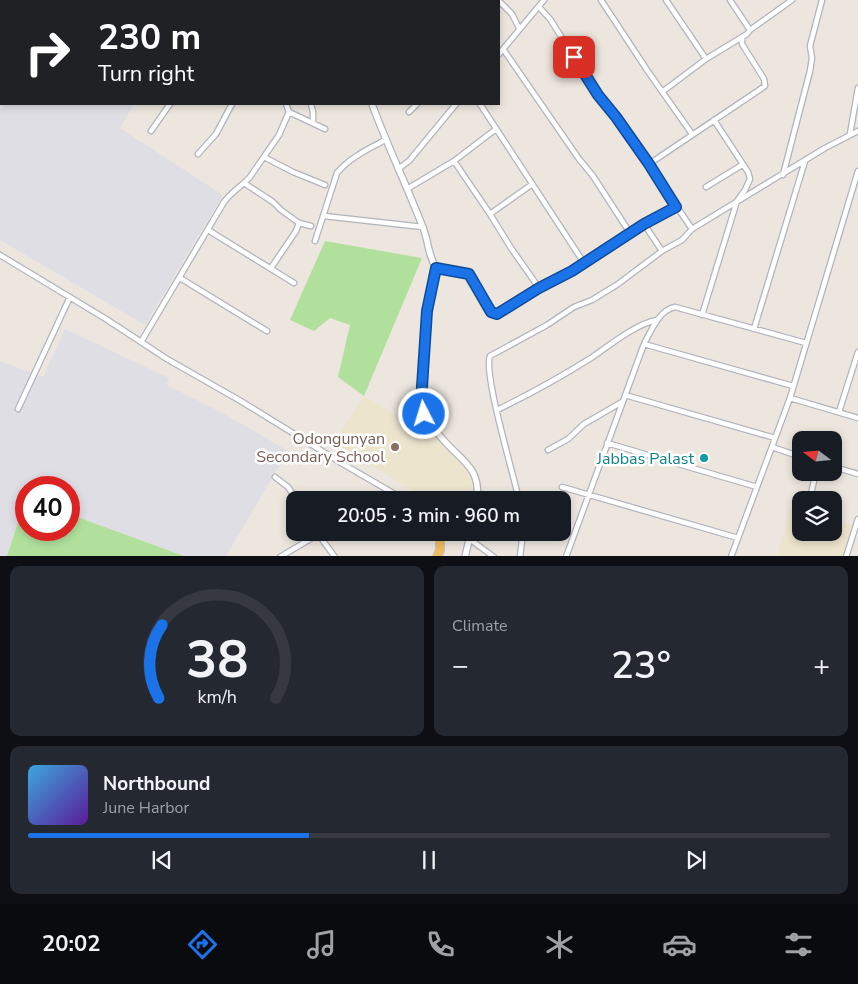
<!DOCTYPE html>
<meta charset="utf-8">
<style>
:root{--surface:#171b24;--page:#242831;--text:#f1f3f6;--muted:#9ea1a6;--line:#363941;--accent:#1a73e8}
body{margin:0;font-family:"Nunito Sans",sans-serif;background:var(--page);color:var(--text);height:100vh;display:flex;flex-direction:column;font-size:19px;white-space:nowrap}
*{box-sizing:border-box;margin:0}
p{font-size:16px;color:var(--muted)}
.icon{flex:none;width:28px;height:28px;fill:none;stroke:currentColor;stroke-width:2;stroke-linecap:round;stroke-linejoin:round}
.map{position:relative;height:556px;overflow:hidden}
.side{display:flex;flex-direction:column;gap:10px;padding:10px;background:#0d0f14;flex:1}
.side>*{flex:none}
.guide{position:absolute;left:0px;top:0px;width:500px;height:105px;box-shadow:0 2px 8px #0003;background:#202124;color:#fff;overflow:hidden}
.needle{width:32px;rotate:286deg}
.tools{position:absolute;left:792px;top:431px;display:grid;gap:10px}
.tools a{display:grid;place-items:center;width:50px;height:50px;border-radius:10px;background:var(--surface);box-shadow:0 2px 8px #0003;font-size:25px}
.speed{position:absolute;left:15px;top:476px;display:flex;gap:10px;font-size:25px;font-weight:700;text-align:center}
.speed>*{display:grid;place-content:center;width:65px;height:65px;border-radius:50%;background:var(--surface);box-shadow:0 2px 8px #0003;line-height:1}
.speed .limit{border:8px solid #d22;background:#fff;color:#111}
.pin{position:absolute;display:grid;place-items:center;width:42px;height:42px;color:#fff;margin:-21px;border-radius:10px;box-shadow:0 2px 8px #0006}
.me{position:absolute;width:55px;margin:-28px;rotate:355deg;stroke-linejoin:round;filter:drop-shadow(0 0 4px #0008)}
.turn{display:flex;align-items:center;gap:18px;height:105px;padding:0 15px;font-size:22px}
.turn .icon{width:65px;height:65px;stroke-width:2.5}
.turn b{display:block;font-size:35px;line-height:42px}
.big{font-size:38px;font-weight:600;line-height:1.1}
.side .widget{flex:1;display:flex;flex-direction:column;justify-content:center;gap:8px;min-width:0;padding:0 18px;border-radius:10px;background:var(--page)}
.side .dial{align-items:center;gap:0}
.dial svg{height:130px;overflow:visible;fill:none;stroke:var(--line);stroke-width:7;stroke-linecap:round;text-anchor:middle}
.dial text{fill:var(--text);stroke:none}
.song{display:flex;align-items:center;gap:15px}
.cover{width:60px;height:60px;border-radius:8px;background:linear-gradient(135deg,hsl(200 70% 55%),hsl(270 70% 35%))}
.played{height:5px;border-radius:2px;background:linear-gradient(90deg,var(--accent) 35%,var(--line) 35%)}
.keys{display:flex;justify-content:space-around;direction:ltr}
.heat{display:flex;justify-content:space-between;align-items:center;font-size:28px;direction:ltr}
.side .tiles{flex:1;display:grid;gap:10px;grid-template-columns:1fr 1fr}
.widget:last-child{grid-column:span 2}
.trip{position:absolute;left:286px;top:491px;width:285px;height:50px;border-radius:10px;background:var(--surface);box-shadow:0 2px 8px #0003;font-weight:600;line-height:50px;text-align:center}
.tab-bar{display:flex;height:80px;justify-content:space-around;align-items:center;background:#090b0e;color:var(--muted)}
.tab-bar .icon{width:35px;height:35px}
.tab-bar .current{color:var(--accent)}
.tab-bar b{font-size:22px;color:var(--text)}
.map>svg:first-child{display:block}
.industrial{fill:#e0dee5}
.education{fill:#ede4ce}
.green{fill:#b1e09d}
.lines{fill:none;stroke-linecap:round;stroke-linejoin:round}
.minor-casing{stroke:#b1b3be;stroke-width:7}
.tertiary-casing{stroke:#b1b3be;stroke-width:8}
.trunk-casing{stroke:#c4c4c4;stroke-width:10}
.minor{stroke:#fff;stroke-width:4.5}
.tertiary{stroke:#fff;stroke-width:5.5}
.trunk{stroke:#f1bb60;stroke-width:8}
.route-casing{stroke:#114b97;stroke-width:12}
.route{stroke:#1a73e8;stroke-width:9}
.education-dot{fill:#8d6e63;stroke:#fff;stroke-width:2}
.culture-dot{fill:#0f9aa8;stroke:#fff;stroke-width:2}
.labels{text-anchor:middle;stroke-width:5;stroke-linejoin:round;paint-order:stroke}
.education-label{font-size:16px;fill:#785e54;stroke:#fff;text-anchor:end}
.culture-label{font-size:16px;fill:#0d838f;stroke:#fff;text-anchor:end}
</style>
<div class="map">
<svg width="858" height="557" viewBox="0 0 858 557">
<rect width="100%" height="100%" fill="#ece6de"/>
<path class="industrial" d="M0,0H195L1,1V104H134L120,128L223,195L145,325L0,240Z
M65,329L169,378L167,385L223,413L288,451L226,556H184L69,514V488H26V498L7,556H0V361L43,377Z"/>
<path class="education" d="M364,396L419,429L436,437L471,470L478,493L477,500H428L334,442Z
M791,505L801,508V532H834V519L853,525L843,556H777Z"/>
<path class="green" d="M325,241L422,258L364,396L338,377L350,325L330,318L314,331L290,320Z
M26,498V530H69V514L184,556H7Z"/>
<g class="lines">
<g class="minor-casing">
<path id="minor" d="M278,0L280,1
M427,0L428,1
M498,0L512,14L519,28
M601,0L647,70L692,134
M666,0L706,59
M303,1L304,0
M373,1V0
M435,1L436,0
M539,7L550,19L598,95L616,117L692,229
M750,30L792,0
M503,49L579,159L593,176L630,233
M499,54L544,0
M662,92L706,59L747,34L750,30L730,0
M311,104L313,112V123
M480,104L584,263
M289,112L325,129
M409,112L417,104
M151,131L170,104
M850,134L858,88
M198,154L216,134L232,104
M264,157L293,172L325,185
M454,161L490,214L511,248L539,288
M649,164L765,86L764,79L742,44V38
M398,169L409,161L456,104
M783,175L810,71L812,58L810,46L822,0
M244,183L273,202L281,210L299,223L311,226
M706,187L742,165
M407,189L454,161L496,129
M490,214L531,185
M324,216L423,227
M644,224L662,251
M208,230L294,283
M315,241L337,173C349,158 368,149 385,140
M0,255L106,319L167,359L239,400L343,464L405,500
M271,268L296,231L299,223
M436,268L469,274L491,312L497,314L539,288L572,271L644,224L676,207
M180,278L267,331
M702,315L737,201L745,190L750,179L748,172L714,120
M754,329L805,161
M141,342L224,202C232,191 241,187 250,177L279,135L289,112L286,104
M644,344L793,386
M625,395L775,438
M790,398L858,418
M18,409L70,297
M497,410C530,394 559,378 591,358C609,346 635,324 657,320
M839,412L858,352
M607,443L757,487
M772,447L801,457
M548,450L568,439L584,424L622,402
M834,467L858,474
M275,477L288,487L297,500
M562,487L738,538
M811,494L816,472
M519,500C514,476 483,373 490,356L547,325L574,307L592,300L618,284L662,251L682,240L692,229L825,148L858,131
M460,532L494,557
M318,534L335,557
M280,557L322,532
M520,557L523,532
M566,557L644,344C651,331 659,310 675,307L806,343
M731,557L790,398L858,171
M846,557L858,519"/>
</g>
<g class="tertiary-casing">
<path id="tertiary" d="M333,0V1
M372,104C387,145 406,184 422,225C429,241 427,253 436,268L427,311L421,402C426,420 437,434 450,447C468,465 480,472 477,500
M465,557L471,532"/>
</g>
<g class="trunk-casing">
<path id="trunk" d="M437,557L440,550V532"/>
</g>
<use href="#minor" class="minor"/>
<use href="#tertiary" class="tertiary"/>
<use href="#trunk" class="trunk"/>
</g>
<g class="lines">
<g class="route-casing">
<path id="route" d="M424,414L421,402L427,311L436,268L469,274L491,312L497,314L539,288L572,271L644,224L676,207L649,164L616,117L598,95L574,57"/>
</g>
<use href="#route" class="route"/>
</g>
<circle class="education-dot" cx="395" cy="447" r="5"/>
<circle class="culture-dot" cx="704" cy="458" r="5"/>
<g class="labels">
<g class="education-label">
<text x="385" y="444">Odongunyan<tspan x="385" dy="18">Secondary School</tspan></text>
</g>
<g class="culture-label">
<text x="694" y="464">Jabbas Palast</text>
</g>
</g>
</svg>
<div class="tools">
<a><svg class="needle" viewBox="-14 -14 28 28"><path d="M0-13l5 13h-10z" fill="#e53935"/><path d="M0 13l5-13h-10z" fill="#9ea1a6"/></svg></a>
<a><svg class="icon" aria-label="layers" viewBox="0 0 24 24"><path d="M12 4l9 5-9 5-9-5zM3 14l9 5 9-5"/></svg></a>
</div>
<div class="speed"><div class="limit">40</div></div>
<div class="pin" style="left:574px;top:57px;background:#d93025"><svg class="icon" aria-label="arrive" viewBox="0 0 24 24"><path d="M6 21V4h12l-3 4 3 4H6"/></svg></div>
<svg class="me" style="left:424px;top:414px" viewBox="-20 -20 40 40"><circle r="17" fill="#1a73e8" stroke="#fff" stroke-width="3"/><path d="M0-11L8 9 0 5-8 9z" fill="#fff"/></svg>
<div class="trip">20:05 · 3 min · 960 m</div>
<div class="guide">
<div class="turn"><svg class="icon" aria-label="right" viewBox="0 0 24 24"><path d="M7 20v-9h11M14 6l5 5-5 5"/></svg><div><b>230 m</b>Turn right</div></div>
</div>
</div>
<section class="side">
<div class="tiles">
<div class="widget dial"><svg viewBox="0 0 100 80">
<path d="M14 69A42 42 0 1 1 86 69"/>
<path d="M14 69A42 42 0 0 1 16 24" stroke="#1a73e8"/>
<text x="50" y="56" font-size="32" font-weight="700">38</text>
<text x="50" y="72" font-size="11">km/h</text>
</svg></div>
<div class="widget"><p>Climate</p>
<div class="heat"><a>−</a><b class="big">23°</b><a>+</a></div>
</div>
<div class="widget">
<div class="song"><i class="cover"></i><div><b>Northbound</b><p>June Harbor</p></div></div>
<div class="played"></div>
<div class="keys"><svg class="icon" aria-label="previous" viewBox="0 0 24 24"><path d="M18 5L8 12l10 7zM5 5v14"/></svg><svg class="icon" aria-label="pause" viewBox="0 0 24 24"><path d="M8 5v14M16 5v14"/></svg><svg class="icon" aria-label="next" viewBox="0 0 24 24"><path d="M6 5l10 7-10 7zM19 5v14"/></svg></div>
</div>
</div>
</section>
<nav class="tab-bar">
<b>20:02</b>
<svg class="icon current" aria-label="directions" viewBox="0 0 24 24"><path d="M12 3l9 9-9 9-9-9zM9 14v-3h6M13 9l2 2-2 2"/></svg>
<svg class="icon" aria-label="music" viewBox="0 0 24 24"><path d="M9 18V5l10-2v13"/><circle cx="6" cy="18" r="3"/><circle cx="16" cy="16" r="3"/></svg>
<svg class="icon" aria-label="phone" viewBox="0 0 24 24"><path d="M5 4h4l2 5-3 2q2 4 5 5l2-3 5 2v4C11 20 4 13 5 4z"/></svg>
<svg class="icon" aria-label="climate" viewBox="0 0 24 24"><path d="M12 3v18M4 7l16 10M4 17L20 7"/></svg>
<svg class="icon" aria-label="car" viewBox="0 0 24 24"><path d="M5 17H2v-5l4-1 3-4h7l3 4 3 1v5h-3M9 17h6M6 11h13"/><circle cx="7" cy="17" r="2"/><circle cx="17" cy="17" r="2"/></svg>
<svg class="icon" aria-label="filters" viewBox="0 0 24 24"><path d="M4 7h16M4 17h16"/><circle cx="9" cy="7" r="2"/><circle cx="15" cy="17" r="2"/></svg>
</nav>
